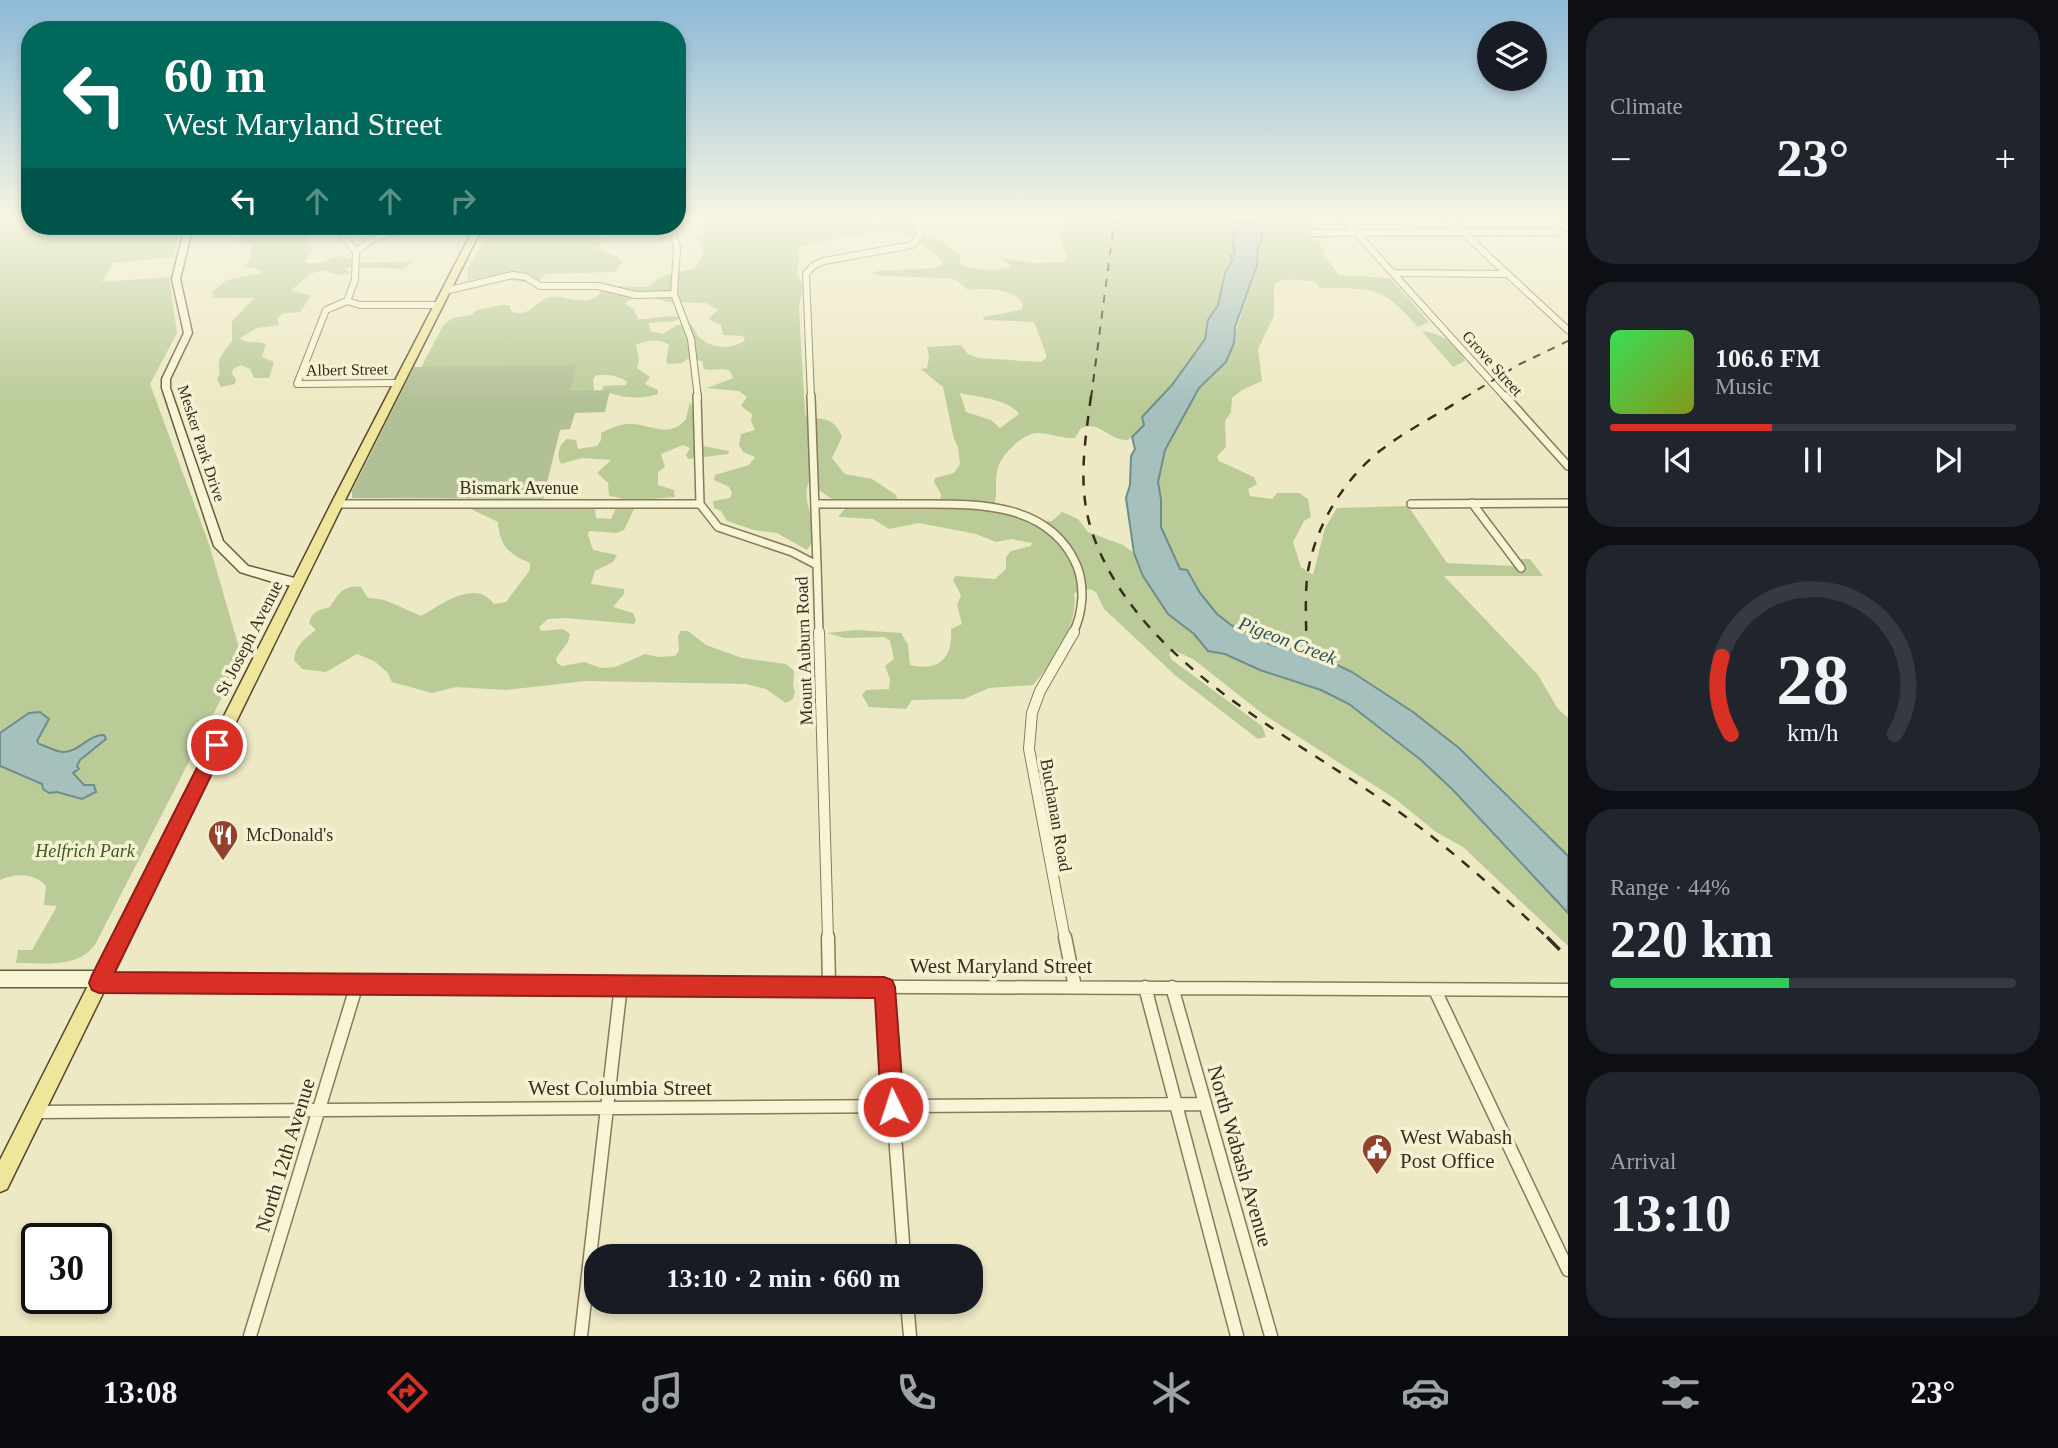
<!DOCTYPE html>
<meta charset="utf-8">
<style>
:root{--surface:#171b24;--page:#20242c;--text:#f1f3f6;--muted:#9ea1a6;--line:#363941;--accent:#d93025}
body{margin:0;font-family:Georgia,serif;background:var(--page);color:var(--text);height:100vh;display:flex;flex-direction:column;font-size:26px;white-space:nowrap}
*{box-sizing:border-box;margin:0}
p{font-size:23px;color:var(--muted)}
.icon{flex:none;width:38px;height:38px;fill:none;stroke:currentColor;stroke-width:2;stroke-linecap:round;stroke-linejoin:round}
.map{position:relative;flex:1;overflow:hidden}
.drawer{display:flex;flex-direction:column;gap:18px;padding:18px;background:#0d0f14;width:490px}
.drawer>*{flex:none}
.top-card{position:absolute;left:21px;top:21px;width:665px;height:214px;border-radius:28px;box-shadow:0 4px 10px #0003;background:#00695c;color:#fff;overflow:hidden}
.buttons{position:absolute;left:1477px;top:21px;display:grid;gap:14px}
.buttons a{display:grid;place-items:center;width:70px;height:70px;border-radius:50%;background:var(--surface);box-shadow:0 4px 10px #0003;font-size:35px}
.speed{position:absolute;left:21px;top:1223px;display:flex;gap:14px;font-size:35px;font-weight:700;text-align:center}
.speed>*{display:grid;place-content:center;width:91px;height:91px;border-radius:50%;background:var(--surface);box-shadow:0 4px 10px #0003;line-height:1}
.speed .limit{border:4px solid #111;border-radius:10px;background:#fff;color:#111}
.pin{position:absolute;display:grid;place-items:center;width:60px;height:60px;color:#fff;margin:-30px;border:4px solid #fff;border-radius:50%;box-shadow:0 2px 7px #0007}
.me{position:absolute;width:77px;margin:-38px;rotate:356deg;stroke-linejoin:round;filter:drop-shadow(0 0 5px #0008)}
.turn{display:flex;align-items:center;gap:24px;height:147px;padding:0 28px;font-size:32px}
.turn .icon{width:91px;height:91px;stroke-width:2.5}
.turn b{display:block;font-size:49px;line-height:60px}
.lanes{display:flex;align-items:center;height:66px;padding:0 28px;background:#0003;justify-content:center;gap:35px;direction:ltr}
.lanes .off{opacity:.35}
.big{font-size:52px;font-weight:700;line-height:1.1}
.drawer .card{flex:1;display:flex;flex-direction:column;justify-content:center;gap:10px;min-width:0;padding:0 24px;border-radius:28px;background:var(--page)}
.drawer .dial{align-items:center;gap:0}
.dial svg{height:182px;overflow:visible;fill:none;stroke:var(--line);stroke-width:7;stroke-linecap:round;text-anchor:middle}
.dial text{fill:var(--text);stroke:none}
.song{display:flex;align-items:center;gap:21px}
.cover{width:84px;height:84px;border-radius:10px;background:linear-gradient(135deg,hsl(130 70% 55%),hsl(70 70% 35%))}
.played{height:7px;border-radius:4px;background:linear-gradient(90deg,var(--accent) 40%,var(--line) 40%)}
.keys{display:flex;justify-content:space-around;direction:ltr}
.heat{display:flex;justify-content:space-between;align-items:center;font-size:38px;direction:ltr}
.charge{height:10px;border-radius:5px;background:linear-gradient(90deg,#34c759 44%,var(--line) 0)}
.trip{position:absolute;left:584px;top:1244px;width:399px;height:70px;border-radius:28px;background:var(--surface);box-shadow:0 4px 10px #0003;font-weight:700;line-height:70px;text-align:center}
.tab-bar{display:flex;height:112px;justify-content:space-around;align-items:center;background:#090b0e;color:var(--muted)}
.tab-bar .icon{width:49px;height:49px}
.tab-bar .selected{color:var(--accent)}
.tab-bar b{font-size:32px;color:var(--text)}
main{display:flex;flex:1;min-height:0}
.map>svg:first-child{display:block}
.green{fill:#bacb98;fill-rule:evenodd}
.cemetery{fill:#b2c097}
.water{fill:#a6c0be;stroke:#6d8e8c;stroke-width:2}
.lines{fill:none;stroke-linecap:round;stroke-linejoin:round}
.street-far3-casing{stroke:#877b5b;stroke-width:8}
.street-far2-casing{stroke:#877b5b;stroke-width:10}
.street-far1-casing{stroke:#877b5b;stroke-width:12}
.street-casing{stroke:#877b5b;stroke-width:15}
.secondary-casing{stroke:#695c3e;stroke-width:3}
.primary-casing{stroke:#55482f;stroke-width:3}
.street-far3{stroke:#f8f5d7;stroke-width:6}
.street-far2{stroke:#f8f5d7;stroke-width:7}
.street-far1{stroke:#f8f5d7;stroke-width:10}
.street{stroke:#f8f5d7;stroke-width:12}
.secondary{fill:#f8f5d7;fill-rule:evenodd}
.primary{fill:#efe69c;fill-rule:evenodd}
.rail-far2{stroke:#372f1e;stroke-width:2;stroke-dasharray:8 8;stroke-linecap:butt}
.rail-far1{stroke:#372f1e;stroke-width:2.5;stroke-dasharray:10 10;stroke-linecap:butt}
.rail{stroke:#372f1e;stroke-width:3.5;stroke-dasharray:18 18;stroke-linecap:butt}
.route{fill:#d93025;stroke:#8d1f18;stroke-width:2}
.labels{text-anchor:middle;stroke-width:7;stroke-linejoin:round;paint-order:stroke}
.far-street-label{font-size:16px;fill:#372f1e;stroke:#f4f2d3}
.street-label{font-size:18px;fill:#372f1e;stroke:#f4f2d3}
.poi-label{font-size:18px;fill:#372f1e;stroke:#f4f2d3;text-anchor:start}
.park-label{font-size:18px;font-style:italic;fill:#3e5326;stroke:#f4f2d3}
.water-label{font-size:19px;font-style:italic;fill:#2e5156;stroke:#f4f2d3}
.near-street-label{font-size:21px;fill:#372f1e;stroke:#f4f2d3}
.near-poi-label{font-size:21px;fill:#372f1e;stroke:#f4f2d3;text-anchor:start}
</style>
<main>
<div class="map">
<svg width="1568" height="1336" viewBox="0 0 1568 1336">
<rect width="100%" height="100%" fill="#ede9c4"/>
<path class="green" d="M0,216H30V226H180L174,257L113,263L102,282L169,277L177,333L150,384L209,544L242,658L95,945C76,969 44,963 16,963L18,950H32L57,906L44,905L46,886C34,873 16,873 0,880Z
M677,216H864L867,224C879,226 882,220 890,217C895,215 905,216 910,216L918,231L915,235L908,237L897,232L877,231L800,246L797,275L803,285L799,308L805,414L807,418C825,418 835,419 842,437L832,458L845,474L872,479L896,495L899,508L926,509L940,505L941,494L934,482L935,478L954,473L960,464L958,447L954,439L943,387L921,369L927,368L929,357L927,347L961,345L968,354L978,358L1041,362L1046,358V354L1034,322L984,320L983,317L1021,310L1023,305C1017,288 983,288 968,290L956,280L947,278L880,276L873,273L878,271L935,268L944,264L937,255L920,243L932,235C942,242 951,248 961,257L959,264C973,269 999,273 1011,266L998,257L1034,263L1066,262L1067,254L1059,238L1065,225L1062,216H1236L1233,246L1235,253L1225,273L1218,305L1208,320L1205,339L1172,385L1157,404L1147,411L1144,425L1128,440C1109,441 1101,420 1081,428L1075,438C1062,439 1050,433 1037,433C1023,433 1001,455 998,468C994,481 998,493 994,506L1031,523L1052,521L1062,512L1078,519L1088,532L1123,545L1134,553L1143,576L1168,614L1193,634L1208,651L1225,654L1260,670L1321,690L1349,704L1421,760L1452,789L1568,913V946L1463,847L1436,832L1394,798L1263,714L1193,659L1173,650L1169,654L1172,660L1262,726L1266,737L1258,739L1176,676L1104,609L1096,592L1090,589L1074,593C1079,625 1054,661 1033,685L989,688L964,699L912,700L906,709L869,707L862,695L866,690L889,689L890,679L885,666L894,659L890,641L885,637L845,638L827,633L857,630L901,633L908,645L910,665C939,672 953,658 951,629L962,624L957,605L961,595L953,580L956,576L995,579L1006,569V557L1011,551L1031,546L1032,543L1011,539L996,542L976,534L919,523L889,529L873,519L838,517L845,509L843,502L830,498L809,482C798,503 826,528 807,550L777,533L754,530L727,521L721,511L714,508L713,501L730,498L732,493L729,487L714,480L715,475L749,465L755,457L743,452L739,445L741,434L755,430L751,421L752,414L741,406L747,397L739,391L707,388L733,378L730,371C721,367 713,372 704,369L702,361L687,359L682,363L669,364L666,362L669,345C659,338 647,340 636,345L639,359L637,368L650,377L645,384L658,390V394C642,400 616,398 602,389L604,386L626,385L627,382C620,376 604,373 595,376L593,381L594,390L584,395L418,373L444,324L453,318L471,315L477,310L501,305H509L512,312C529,317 534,304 546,298C560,292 581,307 596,297C600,294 602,289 607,286L647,287L661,277L695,268L703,256L702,249L705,244L695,239L706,233L704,221ZM642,294L668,302L706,303L718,310L708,319L721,325L723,335L743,336L745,340C732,350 713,349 700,338C695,333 696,329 690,324L677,325L663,334L650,331L649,323L676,321L680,317C665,314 653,320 638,319L633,308L626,305V302ZM960,393C977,397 1009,399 1019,414L1000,428L991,420L966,412Z
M1258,216H1306L1325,238H1315L1327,253L1323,254L1339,275L1390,278L1429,322L1418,327C1381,285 1375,289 1320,288L1315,281C1302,282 1284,275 1274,285V316L1258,349L1262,381L1242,390L1232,398L1231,412L1225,421L1226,447L1217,456L1219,461L1254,477L1257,484L1248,489L1250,496L1272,499L1277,493H1299L1308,499L1311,517L1304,521L1293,542L1301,567L1313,575L1325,528L1337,508L1408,506L1447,563L1514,566L1520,564L1519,559H1530L1543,576H1444L1538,675L1558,709L1568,718V856L1459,748L1413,712L1352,672L1315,654L1272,645L1231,625L1217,614L1200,593L1187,570L1180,569L1161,527V499L1158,482L1165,450L1199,388L1226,362L1257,265L1261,227L1256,222Z
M248,226H311L305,244L314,250L305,261L307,263H319L339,256L364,263L414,261L405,269L347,267L345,269L351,273C335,279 329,268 316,272C307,274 299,285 291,290L311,296L300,312L284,313L277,318L279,325L257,328L240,338C246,345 257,340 266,344L262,357L274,362L269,378H254L250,369L241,365L233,369L232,374L236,379L235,384L221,387L217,379C222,372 218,369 219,362C221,353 227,347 232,341V321L254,298H213L212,292L227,280L262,273L260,269L243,267L250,260L251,244L236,241L244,233L243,228Z
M493,226L594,228L596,229L592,234L602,238L598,249L614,255L623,262L614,272L545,274L540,281L521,282L488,276L467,281L468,268Z
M1422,331C1441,333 1457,343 1465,361L1453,367Z
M690,402L702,430L703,446L729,451L728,454L688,459L686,455L690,448L683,445L661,454L665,467L658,472V485L674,490L675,497L650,499L645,508L634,509L624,530L616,533L589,531L588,535L593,550L617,555L613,562L595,571L591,584L624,589V594L613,607L633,613L636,620L634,624L566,618L548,619L539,627L541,631L563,629L570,634L568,642L556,658L557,663L562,666L584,662L601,668L615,667L645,654L658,657L675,656L679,651L678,636L681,631H688L706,645L742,658L786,664L794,671L793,686L795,691L793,699L786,703L766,689L746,684L586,681L506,690L456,687L432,693L392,682L387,672L374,661L357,654L326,672L302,669L294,660C295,646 304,639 316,630L309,623C312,611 319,610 330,607C339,593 343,585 361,587L368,598C388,598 403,609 421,616C441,605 475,578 494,604L506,602L530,570V563C508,553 500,547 498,522L471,509L496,499L514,504L586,508L595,509L596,518L611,519L621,498L609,496L608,483L597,473L611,460L582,458L561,464C556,455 559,444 567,439L576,440L578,449L597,446L601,440V433C611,428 623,423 634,424C652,426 671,438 686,419Z"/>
<path class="cemetery" d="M576,365L570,391L610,390L605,412L575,413L570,429L560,430L543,499L352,498V491L414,367Z"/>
<path class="water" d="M1236,216H1258L1256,222L1261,227L1262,240L1258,246L1257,265L1235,327L1234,343L1226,362L1199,388L1165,450L1158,482L1161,499V527L1180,569L1187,570L1200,593L1217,614L1231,625L1272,645L1315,654L1352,672L1413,712L1459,748L1568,856V913L1452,789L1421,760L1349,704L1321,690L1260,670L1225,654L1208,651L1194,634L1168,614L1143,576L1134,553L1126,498L1130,485L1131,456L1135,449L1132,437L1144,425L1142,417L1172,385L1205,339L1208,320L1218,305L1225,273L1233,259L1230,255L1235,253L1233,246Z
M40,712L49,719L37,741L39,744C46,746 55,751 62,752C78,753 89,734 104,735L106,739L80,760L77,766L79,769L73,773L84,785H94L96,792L82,799L57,792L49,793L43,789L42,784L0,766V733L29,713Z"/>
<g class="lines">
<g class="street-far3-casing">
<path id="street-far3" d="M1341,216L1506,398
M1445,216L1568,330
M1552,216L1568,229
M345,226L343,236L356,252
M672,226L677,248L674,294L691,339L698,398
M1312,233L1556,232
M1393,273L1507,274
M445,291L513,275L526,277L540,286H598L636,295L674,294
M347,301L355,280L356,252L371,240L408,226
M398,383L297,384L326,310L347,301L360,305H438
M811,398L806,274L813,266L824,261L912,245L921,235L913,216"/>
</g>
<g class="street-far2-casing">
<path id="street-far2" d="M697,396L700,504L718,527L792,552L817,565L819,633
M811,396L817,565
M1505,396L1568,466
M1472,503L1521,568
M337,504H700
M817,504C849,504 881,504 913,504C973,504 1049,500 1077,566C1085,587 1083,613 1073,633
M1411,504L1568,503"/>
</g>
<g class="street-far1-casing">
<path id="street-far1" d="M819,632L828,939
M1065,939L1029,749L1032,713L1040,691L1074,632"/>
</g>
<g class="street-casing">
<path id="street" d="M828,937L829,986
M1065,937L1075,987
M99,983L1568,990
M884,987L904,1256
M1145,987L1237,1336
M1172,987L1271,1336
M1435,990L1568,1270
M35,1112L1205,1104
M907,1302L910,1336
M250,1336L357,984
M581,1336L621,985"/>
</g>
<g class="secondary-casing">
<path id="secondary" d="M185,226H193L180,279L192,333L170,379V388L223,541L248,566L302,580L304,583L302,586L298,587L276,583L240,572L214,546L162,388V379L184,333L172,279Z
M0,971H100L106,973L108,979L106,985L100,987H0Z"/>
</g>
<g class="primary-casing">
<path id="primary" d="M475,226H483L343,504L7,1189L0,1192V1160L331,504Z"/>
</g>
<use href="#street-far3" class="street-far3"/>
<use href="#street-far2" class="street-far2"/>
<use href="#street-far1" class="street-far1"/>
<use href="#street" class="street"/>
<use href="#secondary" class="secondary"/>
<use href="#primary" class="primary"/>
<path class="rail-far2" d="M1091,398L1115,216
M1464,398L1518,365L1568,341"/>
<path class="rail-far1" d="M1091,396C1085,442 1077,487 1092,532C1137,664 1290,734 1395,809C1450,848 1500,893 1549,939
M1306,651C1307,625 1304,597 1308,571C1316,525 1344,479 1381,450C1407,430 1439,414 1467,396"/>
<path class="rail" d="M1547,937L1568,958"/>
</g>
<linearGradient id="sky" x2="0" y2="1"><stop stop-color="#8db9d7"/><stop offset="0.54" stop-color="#f7f5e4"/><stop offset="1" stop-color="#f7f5e4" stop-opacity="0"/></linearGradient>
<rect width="1568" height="403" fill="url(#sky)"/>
<path class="route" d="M217,738L223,740L226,745L115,972L884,977L892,980L895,987L904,1107L901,1115L893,1118L885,1115L881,1107L875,998L99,993L92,990L89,983L92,975L211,740Z"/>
<defs>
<g id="restaurant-pin" transform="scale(1.575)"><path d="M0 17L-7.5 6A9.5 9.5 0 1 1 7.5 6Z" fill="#94412c" stroke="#f4f2d3"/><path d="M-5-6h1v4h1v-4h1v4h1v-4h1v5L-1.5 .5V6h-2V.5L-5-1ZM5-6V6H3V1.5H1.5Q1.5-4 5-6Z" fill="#fff"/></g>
<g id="civic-pin" transform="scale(1.575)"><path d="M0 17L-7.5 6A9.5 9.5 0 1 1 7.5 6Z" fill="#94412c" stroke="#f4f2d3"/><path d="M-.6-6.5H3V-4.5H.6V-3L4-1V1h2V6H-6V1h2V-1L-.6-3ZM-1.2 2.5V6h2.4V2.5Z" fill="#fff"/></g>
</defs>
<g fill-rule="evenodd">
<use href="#restaurant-pin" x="223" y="835"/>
<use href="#civic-pin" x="1377" y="1149"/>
</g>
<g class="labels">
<g class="far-street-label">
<text transform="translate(1493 363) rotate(48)" y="6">Grove Street</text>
<text transform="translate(347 369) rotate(-1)" y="6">Albert Street</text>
<text transform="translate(202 443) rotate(72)" y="6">Mesker Park Drive</text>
</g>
<g class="street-label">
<text x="519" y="494">Bismark Avenue</text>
<text transform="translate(249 638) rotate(-63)" y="6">St Joseph Avenue</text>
<text transform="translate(804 651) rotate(-92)" y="6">Mount Auburn Road</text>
<text transform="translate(1056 815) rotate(80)" y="6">Buchanan Road</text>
</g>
<g class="poi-label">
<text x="246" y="841">McDonald's</text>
</g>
<g class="park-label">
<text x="85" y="857">Helfrich Park</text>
</g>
<g class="water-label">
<text transform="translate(1288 640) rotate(21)" y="7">Pigeon Creek</text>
</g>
<g class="near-street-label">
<text x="1001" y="973">West Maryland Street</text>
<text x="620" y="1095">West Columbia Street</text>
<text transform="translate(285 1155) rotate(-73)" y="7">North 12th Avenue</text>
<text transform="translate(1240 1156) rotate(74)" y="7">North Wabash Avenue</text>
</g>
<g class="near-poi-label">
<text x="1400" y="1144">West Wabash<tspan x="1400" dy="24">Post Office</tspan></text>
</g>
</g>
</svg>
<div class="buttons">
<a><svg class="icon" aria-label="layers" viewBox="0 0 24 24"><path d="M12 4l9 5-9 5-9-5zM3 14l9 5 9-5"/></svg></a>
</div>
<div class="speed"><div class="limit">30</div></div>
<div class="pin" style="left:217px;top:745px;background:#d93025"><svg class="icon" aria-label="arrive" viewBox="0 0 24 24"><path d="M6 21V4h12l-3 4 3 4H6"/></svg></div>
<svg class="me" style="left:893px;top:1107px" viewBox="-20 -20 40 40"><circle r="17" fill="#d93025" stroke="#fff" stroke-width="3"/><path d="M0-11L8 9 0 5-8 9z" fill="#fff"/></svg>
<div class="trip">13:10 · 2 min · 660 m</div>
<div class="top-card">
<div class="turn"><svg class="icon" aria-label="left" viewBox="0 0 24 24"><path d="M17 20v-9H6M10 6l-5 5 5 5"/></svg><div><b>60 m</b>West Maryland Street</div></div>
<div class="lanes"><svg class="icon" aria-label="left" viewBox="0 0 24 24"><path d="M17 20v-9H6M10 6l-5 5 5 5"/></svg><svg class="icon off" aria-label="ahead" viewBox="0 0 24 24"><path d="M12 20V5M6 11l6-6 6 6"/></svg><svg class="icon off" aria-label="ahead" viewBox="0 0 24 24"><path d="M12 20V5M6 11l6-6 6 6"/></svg><svg class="icon off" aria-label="right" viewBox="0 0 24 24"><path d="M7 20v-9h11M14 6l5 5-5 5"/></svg></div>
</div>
</div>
<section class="drawer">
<div class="card"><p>Climate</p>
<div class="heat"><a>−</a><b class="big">23°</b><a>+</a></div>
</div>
<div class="card">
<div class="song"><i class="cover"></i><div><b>106.6 FM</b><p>Music</p></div></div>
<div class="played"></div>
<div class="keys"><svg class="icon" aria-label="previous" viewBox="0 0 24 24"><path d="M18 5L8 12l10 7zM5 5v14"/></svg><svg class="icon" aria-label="pause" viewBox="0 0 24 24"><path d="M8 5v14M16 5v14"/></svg><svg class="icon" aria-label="next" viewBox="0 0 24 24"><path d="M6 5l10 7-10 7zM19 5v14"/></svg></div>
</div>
<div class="card dial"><svg viewBox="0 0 100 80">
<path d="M14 69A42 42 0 1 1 86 69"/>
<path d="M14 69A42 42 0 0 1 10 35" stroke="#d93025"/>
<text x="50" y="56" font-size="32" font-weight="700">28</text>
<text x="50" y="72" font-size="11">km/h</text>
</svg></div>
<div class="card"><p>Range · 44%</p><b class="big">220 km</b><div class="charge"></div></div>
<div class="card"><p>Arrival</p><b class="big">13:10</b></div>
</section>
</main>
<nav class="tab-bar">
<b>13:08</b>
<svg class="icon selected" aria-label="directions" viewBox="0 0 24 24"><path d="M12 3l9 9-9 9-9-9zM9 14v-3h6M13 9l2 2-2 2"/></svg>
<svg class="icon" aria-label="music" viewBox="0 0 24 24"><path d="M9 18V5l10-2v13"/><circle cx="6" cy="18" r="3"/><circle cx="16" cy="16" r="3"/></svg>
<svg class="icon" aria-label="phone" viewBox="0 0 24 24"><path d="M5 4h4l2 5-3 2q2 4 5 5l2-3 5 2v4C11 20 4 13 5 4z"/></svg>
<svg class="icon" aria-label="climate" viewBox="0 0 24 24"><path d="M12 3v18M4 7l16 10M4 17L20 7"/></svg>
<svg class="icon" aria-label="car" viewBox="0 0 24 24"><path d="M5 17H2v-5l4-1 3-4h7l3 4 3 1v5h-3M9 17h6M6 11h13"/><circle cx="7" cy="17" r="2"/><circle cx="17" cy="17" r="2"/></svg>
<svg class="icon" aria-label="filters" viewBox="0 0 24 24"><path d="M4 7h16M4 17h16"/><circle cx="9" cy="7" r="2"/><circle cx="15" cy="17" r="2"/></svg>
<b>23°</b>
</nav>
